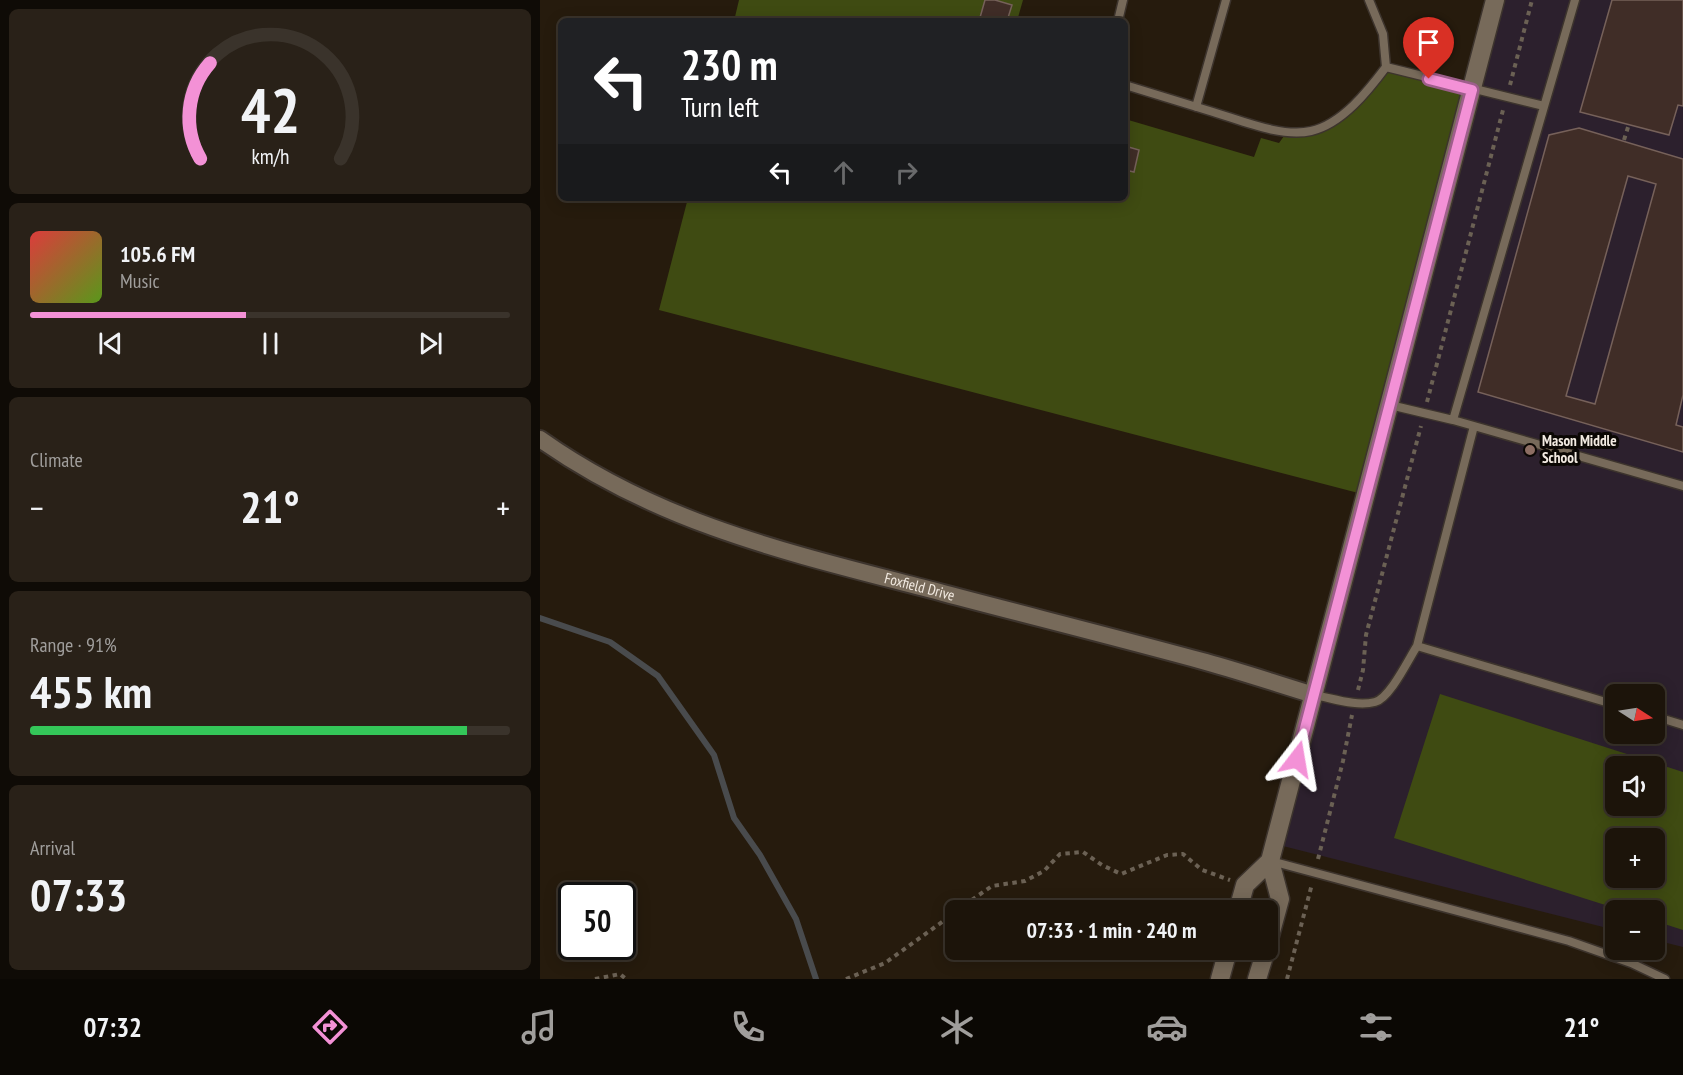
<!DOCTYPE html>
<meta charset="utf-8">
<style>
:root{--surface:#1c140a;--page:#292118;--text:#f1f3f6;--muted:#a09e9c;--line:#3a332b;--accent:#f391d6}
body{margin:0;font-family:"PT Sans Narrow",sans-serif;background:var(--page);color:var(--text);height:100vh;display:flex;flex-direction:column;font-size:22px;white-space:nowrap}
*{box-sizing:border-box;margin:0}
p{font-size:20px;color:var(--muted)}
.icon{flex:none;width:33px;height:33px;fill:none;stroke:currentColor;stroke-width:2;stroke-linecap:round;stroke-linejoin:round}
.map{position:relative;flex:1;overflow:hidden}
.sheet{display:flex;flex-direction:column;gap:9px;padding:9px;background:#0f0b06;width:540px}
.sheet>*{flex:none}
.banner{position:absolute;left:18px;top:18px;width:570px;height:183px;border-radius:9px;box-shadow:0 3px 15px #0003,0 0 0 2px var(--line);background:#202124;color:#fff;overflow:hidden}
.needle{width:39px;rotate:102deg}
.controls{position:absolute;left:1065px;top:684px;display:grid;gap:12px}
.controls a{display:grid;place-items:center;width:60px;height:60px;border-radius:9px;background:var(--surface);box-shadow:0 3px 15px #0003,0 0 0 2px var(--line);font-size:30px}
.speed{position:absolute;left:18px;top:882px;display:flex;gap:12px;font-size:30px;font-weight:700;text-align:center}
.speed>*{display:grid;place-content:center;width:78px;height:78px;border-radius:50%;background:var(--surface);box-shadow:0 3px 15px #0003,0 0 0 2px var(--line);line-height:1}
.speed .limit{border:3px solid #111;border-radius:9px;background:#fff;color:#111}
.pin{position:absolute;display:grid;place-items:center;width:51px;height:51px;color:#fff;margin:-62px -26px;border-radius:50% 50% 50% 0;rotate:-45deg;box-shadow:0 0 6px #0007}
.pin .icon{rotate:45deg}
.me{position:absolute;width:66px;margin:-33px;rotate:14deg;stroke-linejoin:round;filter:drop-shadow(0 0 4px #0008)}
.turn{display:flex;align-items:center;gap:21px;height:126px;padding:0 24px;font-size:27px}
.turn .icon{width:78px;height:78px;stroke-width:2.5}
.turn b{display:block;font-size:42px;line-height:51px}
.lanes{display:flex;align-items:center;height:57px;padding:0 24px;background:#0003;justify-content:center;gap:30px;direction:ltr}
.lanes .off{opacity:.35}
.big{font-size:45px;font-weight:600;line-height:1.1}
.sheet .card{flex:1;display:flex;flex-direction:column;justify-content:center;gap:9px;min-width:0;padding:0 21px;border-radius:9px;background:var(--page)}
.sheet .dial{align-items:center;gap:0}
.dial svg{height:156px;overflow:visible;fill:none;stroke:var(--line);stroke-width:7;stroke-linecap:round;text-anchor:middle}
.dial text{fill:var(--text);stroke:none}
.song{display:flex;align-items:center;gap:18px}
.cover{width:72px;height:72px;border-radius:9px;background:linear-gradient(135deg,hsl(0 70% 55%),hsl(90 70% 35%))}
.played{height:6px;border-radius:3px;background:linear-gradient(90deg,var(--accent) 45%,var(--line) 45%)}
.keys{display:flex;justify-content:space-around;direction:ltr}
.heat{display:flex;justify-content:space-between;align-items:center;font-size:33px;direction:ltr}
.charge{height:9px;border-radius:4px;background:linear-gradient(90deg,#34c759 91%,var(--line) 0)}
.trip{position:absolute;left:405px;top:900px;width:333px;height:60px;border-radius:9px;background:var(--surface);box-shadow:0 3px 15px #0003,0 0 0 2px var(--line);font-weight:600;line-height:60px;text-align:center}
.menu{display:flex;height:96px;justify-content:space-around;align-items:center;background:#0b0804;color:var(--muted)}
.menu .icon{width:42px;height:42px}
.menu .on{color:var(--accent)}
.menu b{font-size:27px;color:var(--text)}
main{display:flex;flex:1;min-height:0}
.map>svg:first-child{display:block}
.education{fill:#2c202d;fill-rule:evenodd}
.green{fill:#3f4b12;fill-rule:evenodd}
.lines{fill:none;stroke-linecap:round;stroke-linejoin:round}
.stream{stroke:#494b4d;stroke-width:6}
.building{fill:#402d27;stroke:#76615a;stroke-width:1.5;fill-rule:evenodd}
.lane-casing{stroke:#3d342d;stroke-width:11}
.street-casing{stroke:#3d342d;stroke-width:20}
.secondary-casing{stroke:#3d342d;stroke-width:21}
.path{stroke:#6b6154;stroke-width:4;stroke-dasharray:4.5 4.5;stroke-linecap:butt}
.lane{stroke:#776a5a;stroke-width:8}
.street{stroke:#776a5a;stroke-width:16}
.secondary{stroke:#776a5a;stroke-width:18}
.route-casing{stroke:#9e5e8b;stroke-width:15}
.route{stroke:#f391d6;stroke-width:10}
.education-dot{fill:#8d6e63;stroke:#0b0703;stroke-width:2}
.labels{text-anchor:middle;stroke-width:6;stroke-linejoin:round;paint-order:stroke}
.poi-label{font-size:15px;font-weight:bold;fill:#f3ebe2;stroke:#0b0703;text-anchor:start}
.street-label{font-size:15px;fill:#f3ebe2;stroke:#0b0703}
</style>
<main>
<section class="sheet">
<div class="card dial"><svg viewBox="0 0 100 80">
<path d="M14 69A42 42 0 1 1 86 69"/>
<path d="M14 69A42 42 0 0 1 19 20" stroke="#f391d6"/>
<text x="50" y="56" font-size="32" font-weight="700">42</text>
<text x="50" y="72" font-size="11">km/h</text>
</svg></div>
<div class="card">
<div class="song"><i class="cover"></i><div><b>105.6 FM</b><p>Music</p></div></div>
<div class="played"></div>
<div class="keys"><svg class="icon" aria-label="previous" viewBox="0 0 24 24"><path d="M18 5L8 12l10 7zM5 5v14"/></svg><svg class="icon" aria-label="pause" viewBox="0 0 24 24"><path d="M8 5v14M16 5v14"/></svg><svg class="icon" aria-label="next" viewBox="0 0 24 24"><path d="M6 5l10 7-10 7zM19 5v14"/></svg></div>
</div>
<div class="card"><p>Climate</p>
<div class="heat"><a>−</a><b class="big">21°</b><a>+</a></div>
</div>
<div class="card"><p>Range · 91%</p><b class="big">455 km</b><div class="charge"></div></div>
<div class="card"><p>Arrival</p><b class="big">07:33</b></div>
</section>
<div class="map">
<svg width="1143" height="979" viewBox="0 0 1143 979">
<rect width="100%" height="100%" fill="#261b0d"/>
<path class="education" d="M955,0H1143V947L1115,940L1114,910H1076L1075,930L735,844ZM1076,694H1114V734H1076ZM1076,766H1114V806H1076ZM1076,838H1114V878H1076Z"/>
<path class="green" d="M199,0H483L477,21H194Z
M846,67L932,90L826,495L119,310L148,198H585V119L714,157L721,138L739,143L747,132L771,131L801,116Z
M900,694L1143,772V930L1115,921L1114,910H1081L854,838ZM1114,766V806H1076V766ZM1114,838V878H1076V838Z"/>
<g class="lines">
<path class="stream" d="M0,618L70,642L118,676L174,755L194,818L220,855L256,919L276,979"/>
</g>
<path class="building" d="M445,0H455L472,5L467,21H439Z
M1072,0H1143V106L1138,105L1129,135L1040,112Z
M1039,128L1143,159V395L1136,425L1143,427V452L938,392L1009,135ZM1088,176L1116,184L1055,404L1026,396Z
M585,146L599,150L594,172L585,170Z"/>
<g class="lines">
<g class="lane-casing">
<path id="lane" d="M578,21L583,0
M846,67L1004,106
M585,85C614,94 643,103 673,112C700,120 742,138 771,131C802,124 828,91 846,67L843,34L829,0
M656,107L686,0
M850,405L913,420L1143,486
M913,420L1035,0
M934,426L877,646L1076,705
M774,695C792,698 816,707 835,702C850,698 868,660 877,646
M1114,716L1143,725
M731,861L1029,941L1091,963L1125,979"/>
</g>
<g class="street-casing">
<g id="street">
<path id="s1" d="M0,439C124,527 259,555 403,593C490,616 578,638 666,662C702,672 738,684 774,695"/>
</g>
</g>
<g class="secondary-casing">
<path id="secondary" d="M698,910L705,885L730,861
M728,943L740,899L730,861L955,0
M680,979L688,950
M717,979L726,950"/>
</g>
<path class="path" d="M970,85L992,0
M1084,140L1089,124
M887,402L963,110
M818,690L823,670L826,635L881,426
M778,859L803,761L812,715
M417,910L452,886L485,881L504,871L520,854L543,852L562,865L581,874L627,855L643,854L662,870L690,880
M55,979L80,974L86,979
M306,979L345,963L416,912
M747,979L772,884"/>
<use href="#lane" class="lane"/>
<use href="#street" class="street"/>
<use href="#secondary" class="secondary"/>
</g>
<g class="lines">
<g class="route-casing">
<path id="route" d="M757,759L932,90L889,79"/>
</g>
<use href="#route" class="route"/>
</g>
<circle class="education-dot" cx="990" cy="450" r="6"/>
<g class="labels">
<g class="poi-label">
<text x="1002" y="446">Mason Middle<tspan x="1002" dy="17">School</tspan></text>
</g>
<g class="street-label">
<text dy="5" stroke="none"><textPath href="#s1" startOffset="410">Foxfield Drive</textPath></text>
</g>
</g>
</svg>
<div class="controls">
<a><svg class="needle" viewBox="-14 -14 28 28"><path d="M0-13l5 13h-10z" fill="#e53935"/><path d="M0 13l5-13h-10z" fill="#a09e9c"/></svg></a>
<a><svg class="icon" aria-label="sound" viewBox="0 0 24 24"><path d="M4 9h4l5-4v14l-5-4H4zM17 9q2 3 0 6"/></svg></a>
<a>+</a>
<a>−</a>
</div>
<div class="speed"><div class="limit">50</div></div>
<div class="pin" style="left:889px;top:79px;background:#d93025"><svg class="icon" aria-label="arrive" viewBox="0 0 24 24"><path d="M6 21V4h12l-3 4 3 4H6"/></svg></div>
<svg class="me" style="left:757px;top:759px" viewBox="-20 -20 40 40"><path d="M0-17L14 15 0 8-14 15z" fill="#f391d6" stroke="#fff" stroke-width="4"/></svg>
<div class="trip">07:33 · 1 min · 240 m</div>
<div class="banner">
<div class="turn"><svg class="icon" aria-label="left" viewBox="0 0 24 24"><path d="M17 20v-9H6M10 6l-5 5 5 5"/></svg><div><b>230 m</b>Turn left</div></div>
<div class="lanes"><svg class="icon" aria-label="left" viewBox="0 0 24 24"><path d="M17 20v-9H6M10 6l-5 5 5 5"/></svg><svg class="icon off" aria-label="ahead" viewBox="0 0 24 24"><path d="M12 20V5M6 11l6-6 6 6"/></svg><svg class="icon off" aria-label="right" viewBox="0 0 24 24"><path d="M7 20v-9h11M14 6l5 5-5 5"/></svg></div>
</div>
</div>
</main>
<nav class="menu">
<b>07:32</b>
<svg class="icon on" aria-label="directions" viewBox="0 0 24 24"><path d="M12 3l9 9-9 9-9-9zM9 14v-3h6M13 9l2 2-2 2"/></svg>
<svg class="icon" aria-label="music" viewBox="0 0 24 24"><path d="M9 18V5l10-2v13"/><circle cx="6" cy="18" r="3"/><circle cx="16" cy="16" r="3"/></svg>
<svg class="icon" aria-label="phone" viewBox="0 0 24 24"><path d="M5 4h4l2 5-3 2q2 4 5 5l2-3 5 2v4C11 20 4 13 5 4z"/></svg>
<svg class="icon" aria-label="climate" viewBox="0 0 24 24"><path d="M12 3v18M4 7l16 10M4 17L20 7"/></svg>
<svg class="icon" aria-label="car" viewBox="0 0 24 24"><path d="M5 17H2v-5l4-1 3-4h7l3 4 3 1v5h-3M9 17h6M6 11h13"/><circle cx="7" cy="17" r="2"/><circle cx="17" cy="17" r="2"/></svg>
<svg class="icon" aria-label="filters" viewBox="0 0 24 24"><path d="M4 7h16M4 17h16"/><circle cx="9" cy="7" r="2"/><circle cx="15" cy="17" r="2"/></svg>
<b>21°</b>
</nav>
